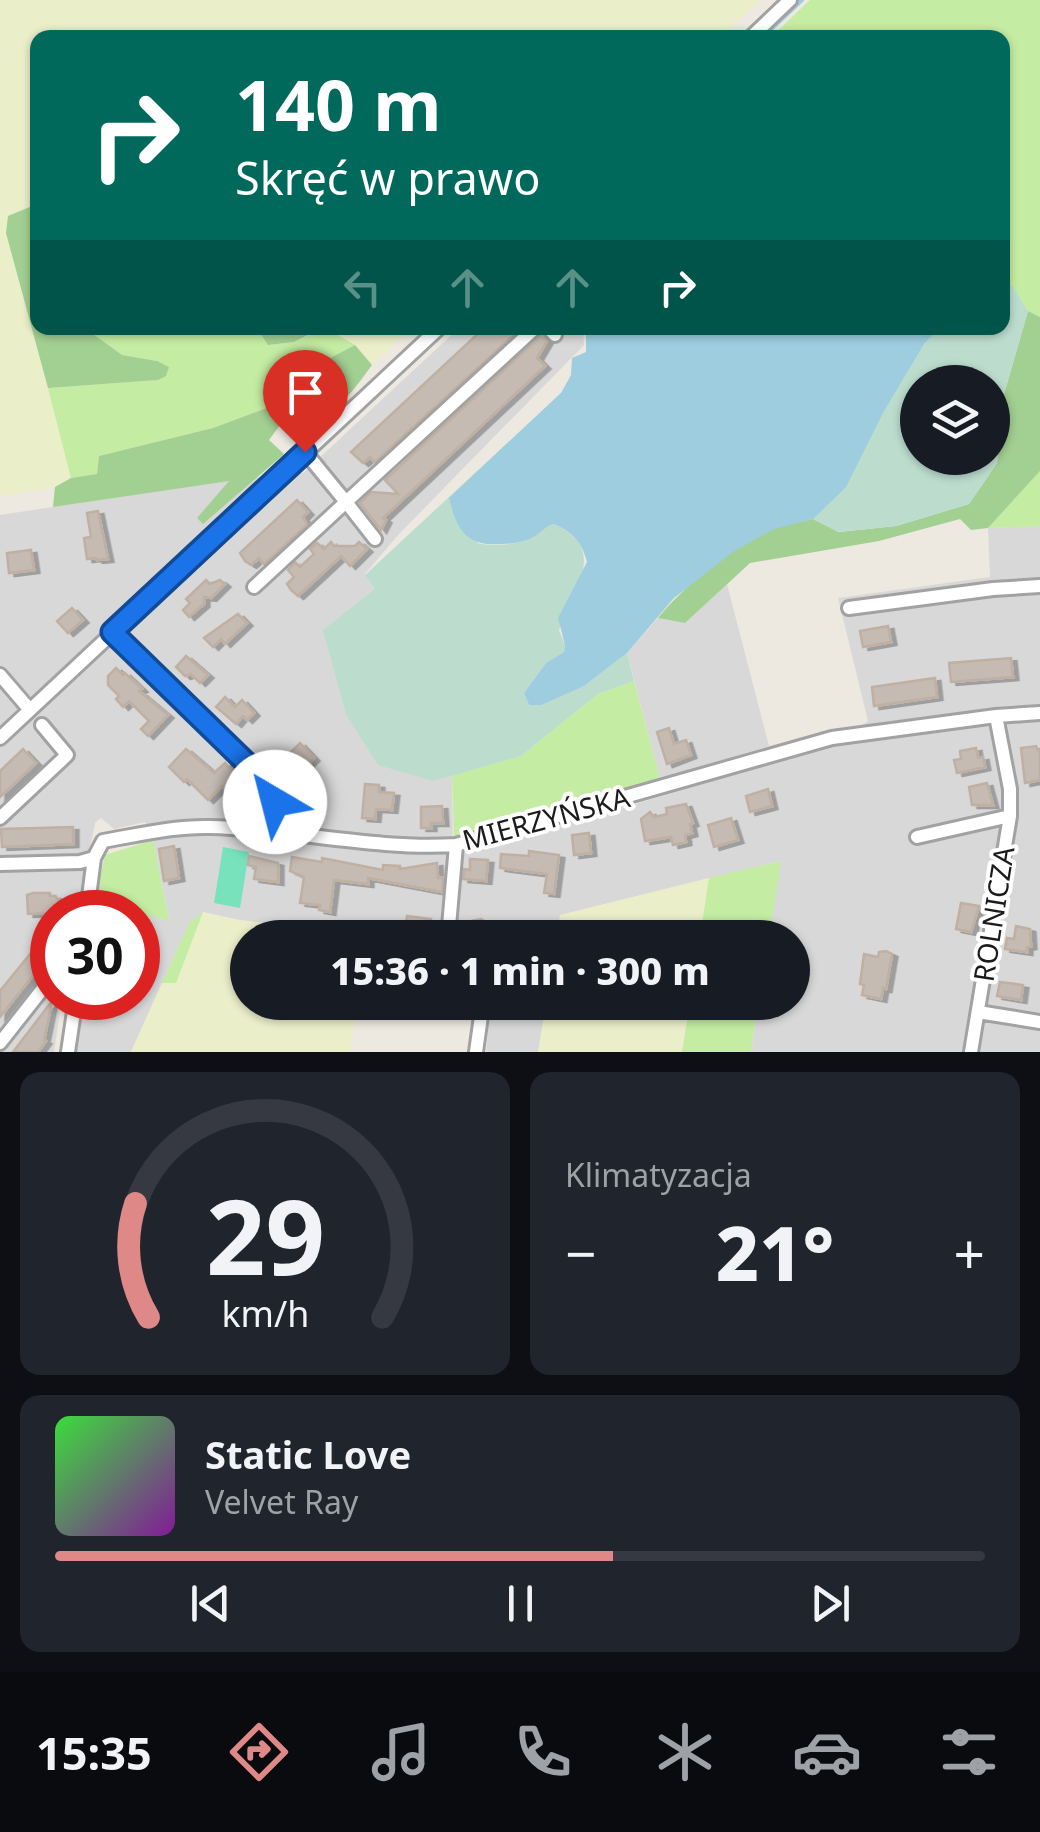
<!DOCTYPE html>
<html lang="pl">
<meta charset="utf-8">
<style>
:root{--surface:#171b24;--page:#20242c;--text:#f1f3f6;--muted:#9ea1a6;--line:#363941;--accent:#de8887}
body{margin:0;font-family:"Noto Sans",sans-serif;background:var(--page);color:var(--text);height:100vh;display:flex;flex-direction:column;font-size:38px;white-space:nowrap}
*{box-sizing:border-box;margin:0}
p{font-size:32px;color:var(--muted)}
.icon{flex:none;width:55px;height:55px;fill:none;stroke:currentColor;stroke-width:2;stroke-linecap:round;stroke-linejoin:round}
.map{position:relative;height:1052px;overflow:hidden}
.panel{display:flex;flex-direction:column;gap:20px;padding:20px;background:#0d0f14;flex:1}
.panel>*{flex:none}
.hud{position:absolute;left:30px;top:30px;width:980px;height:305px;border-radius:20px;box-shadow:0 2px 8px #0004;background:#00695c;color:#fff;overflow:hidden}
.fabs{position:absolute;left:900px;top:365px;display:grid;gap:20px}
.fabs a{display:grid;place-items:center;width:110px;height:110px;border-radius:50%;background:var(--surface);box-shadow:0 2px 8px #0004;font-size:50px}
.speed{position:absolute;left:30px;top:890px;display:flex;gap:20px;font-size:50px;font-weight:700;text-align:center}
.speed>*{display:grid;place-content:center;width:130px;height:130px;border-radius:50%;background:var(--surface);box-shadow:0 2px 8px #0004;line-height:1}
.speed .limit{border:15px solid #d22;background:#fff;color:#111}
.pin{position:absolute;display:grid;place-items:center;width:85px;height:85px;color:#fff;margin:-102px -42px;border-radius:50% 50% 50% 0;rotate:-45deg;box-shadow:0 0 10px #0007}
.pin .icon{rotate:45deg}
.me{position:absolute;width:110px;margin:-55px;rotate:323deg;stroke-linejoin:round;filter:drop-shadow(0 0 8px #0008)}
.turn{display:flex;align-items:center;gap:35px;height:210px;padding:0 40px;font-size:45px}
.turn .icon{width:130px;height:130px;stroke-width:2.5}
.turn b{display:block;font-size:70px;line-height:85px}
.lanes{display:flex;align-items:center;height:95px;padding:0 40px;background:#0003;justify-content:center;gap:50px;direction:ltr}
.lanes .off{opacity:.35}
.big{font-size:75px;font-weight:800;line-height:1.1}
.panel .widget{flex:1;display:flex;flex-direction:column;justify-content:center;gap:15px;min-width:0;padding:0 35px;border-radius:20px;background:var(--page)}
.panel .dial{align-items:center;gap:0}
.dial svg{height:260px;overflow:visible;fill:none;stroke:var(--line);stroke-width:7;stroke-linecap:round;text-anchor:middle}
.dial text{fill:var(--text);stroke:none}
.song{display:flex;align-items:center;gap:30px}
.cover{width:120px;height:120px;border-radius:15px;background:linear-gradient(135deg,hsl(120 70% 55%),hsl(290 70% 35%))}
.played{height:10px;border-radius:5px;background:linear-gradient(90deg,var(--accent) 60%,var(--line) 60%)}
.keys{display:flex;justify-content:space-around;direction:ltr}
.heat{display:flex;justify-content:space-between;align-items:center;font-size:55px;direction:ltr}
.panel .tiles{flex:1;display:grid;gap:20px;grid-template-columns:1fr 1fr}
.widget:last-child{grid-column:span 2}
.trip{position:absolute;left:230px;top:920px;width:580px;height:100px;border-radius:50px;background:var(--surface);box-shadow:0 2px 8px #0004;font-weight:800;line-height:100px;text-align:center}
.tabs{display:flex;height:160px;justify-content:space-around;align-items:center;background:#090b0e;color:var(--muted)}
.tabs .icon{width:70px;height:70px}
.tabs .active{color:var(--accent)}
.tabs b{font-size:45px;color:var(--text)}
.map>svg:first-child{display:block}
.residential{fill:#d9d8d8}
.farmland{fill:#eaeec9}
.grass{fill:#c4eca2}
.forest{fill:#a2cf92}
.wetland{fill:#bcddce;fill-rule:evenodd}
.pitch{fill:#78e2bc}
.water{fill:#9dcdde}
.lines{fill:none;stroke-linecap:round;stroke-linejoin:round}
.stream{stroke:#9dcdde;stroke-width:4}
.building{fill:#c5bbb3;stroke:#c0b0a2;stroke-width:2.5;filter:url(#shadow)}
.minor-casing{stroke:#a2a2a2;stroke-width:18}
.minor{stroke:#fff;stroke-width:12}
.route-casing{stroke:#114b97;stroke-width:25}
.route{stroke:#1a73e8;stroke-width:18}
.labels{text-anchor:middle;stroke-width:8;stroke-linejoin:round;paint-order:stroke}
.street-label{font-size:28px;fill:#1b1b1b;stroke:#fff}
</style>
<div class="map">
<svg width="1040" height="1052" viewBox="0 0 1040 1052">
<defs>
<filter id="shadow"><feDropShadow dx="5.5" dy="3" stdDeviation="0" flood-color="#0004"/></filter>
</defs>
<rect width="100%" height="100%" fill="#ede9e0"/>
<path class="residential" d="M459,328H583L584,345L399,534L365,574L376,589L433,781L452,775L453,851L593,817L828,746L868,721L838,598L990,577L988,528L1040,526V1052H751L758,1003L792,1002V938L769,937L780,861L561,915L557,937H386L239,920L203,912L189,923L131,1052H70L79,998H138V914L169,919L153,840L145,822L114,829L101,818L95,823L77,912H52V998H62L54,1052H0V515L230,480L303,473Z
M727,584L769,746L660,779L627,653L658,618L685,623Z
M491,1003H547L539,1052H486Z"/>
<path class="farmland" d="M0,0H761L720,37L38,38L37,204L8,216L71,478L55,487L0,496Z
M326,328H411L372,365L355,345Z
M709,878L700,937L556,938L560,915Z
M203,912L239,920L367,935V938H248V1002L357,1003L350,1052H131L162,983H176Z
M546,1003H690L682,1052H538Z"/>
<path class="grass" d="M810,0H1040V317L1028,311L1012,285L1003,287L1002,38H770Z
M85,328H257L269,345L294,342L326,328L355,345L311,368L296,397L213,428L99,456L97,474L71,478L48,388L158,380L166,375L168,368L157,361L122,355Z
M1040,471V526L988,528Z
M634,681L660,779L454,837L452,775L521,756L598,694Z
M153,840L169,920L94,906L105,855Z
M781,861L769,937H700L709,878Z
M203,912L176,983H162L189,923Z
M690,1003H758L751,1052H682Z"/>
<path class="forest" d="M37,204L38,328H85L122,355L157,361L169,367L166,376L158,380L48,388L6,233L8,216Z
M1028,311L1040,317V471L988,528L971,530L960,519L879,541L750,563L685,623L658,618C684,586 736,543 775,528C787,524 801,522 813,519L839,532L896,526L969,504L997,463L1002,401Z
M257,328H322L294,342L268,345Z
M355,345L372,365C341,408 336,412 283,421L269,440L284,454L203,524L197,518L229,481L53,507L55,487L71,478L97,474L99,456L213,428L296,397L311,368Z"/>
<path class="wetland" d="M1012,285L1028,311L1002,401L997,463L969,504L896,526L838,532L813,519L735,328L924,344L940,328H1002L1003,287ZM918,382H992V458H918Z
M561,393L477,543C494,547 515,545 530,538C539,534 543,527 553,524C609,546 575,590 559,630L565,645L564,652L546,663L524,693L529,705L584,686L627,653L634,681L598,694L521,756L433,781L378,765L346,714L323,630L375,589L365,575Z"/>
<path class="pitch" d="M223,847L249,852L240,908L214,903Z"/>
<path class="water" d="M586,328H940L924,344L884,411L846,487L813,519L774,529L733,552L674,598L627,653L584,686L541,705H529L524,693L546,663L564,652L565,645L558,618L587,562C582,542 572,531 553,524C544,527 541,533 533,537C525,542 511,544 502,544C466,547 457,530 449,498L561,393L571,375L572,358L586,352Z"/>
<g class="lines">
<path class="stream" d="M762,38L802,0"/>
</g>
<path class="building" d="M484,328H521L375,462L370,457L363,463L351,452Z
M541,336L547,341L537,358L545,366L383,518L386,520L381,530L360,503L371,492L398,494L385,480Z
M297,500L308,512L303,517L307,525L264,564L259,558L251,565L245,561L240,553Z
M98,511L108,559L97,560L96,558L87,559L84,538L91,537L87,513Z
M331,542L334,546H355L359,542L367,549L350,566L341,556L298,596L291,590L287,584L294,577L288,570L295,562L300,567L314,554L310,549L317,543L324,549Z
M31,550L34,570L9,573L7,553Z
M206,580L210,584L220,580L225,584L211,598L204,597V604L189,617L183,610L190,603L186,599Z
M72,608L83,620L68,633L57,621Z
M238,614L247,623L225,644L221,639L213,647L204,638Z
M888,626L891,642L863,647L860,631Z
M186,656L208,675L200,683L191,674L185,676L176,667Z
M1011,658L1013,677L951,682L949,663Z
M116,668L123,675L125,673L142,689L139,691L168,715L148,736L141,729L149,721L129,701L123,707L116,699L119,696L108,685V676Z
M935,678L937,697L874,706L872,687Z
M225,697L235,707L242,700L254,713L247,720L243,716L236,724L216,707Z
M669,728L674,744L686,740L691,755L667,764L657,732Z
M300,743L314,758L300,772L285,758Z
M1036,746L1040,754V780L1025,783L1021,748Z
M976,748L978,758L983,757L985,767L957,773L954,760L961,759L960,751Z
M23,749L36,763L0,797V771Z
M186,749L214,773L225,763L258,800L248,810L222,786L208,800L187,779L184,782L169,767Z
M987,783L993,805H972L969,787Z
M365,784L379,785V792L394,793L392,810L376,809L375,819L362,818Z
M768,789L772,806L750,812L746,796Z
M298,796L316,797L315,806H310L309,823L294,822Z
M686,804L693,823L690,824L692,833L685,835L686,842L673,845L671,837L645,841L641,819L650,812L654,817L667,814L666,808Z
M442,806L443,823H431V828H421V807Z
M731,818L738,840L714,847L708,825Z
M73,827V844L2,847L1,829Z
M589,833L591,853L574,855L572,835Z
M174,846L179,878L164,881L159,849Z
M529,851L559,855L554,894L544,893L547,874L500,868L501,854L529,856Z
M249,856L278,863V882L254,879L256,867L248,865Z
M292,857L322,862V858L383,870V865L400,866V869L437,863L438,878H443L442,892L368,878V884L334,880L330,912L319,910L320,905L300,903L304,877L290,871Z
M470,859L488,860L486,881L463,879L464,869L470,870Z
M33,893H50V896H55L59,900L56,909H51V913L28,914L27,895Z
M961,903L979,906L971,932L956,929Z
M407,916L431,919L429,934L405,930Z
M481,919L489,924L487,938L464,935L466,922Z
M1016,926L1030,929L1031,946L1027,947V952L1005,949L1007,938L1014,939Z
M886,951L892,954L886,989L883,988L881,999L862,995L864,985L860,984L864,954L878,957L879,952Z
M30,954L42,964L0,1017V991Z
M1000,982L1023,985L1021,1000L997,996Z
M52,1001L44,1040L46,1041L38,1052H13Z"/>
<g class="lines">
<g class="minor-casing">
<path id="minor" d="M750,38L790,0
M548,328L555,335
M375,539L346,502L535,328
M254,587L346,502L305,452
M849,608L993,589L1040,586
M112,632L264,780C277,798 275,812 273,833
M0,675L30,710
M0,738L439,328
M0,818L67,755L42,725
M917,837L1010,816
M0,864L80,862L94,858
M87,912L94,858L103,841C138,835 174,826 210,827C292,829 374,850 456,845L832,738L996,716L1040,713
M448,938L456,845
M978,1012L1040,1022
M0,1043L52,977
M68,1052L76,998
M476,1052L483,1002
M971,1052L1010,816V789L996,716"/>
</g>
<use href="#minor" class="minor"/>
</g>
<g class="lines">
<g class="route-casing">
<path id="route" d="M275,802L264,780L112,632L305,452"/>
</g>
<use href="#route" class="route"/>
</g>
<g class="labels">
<g class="street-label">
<text transform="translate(546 819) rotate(-15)" y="10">MIERZYŃSKA</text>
<text transform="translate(994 914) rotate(-81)" y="10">ROLNICZA</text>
</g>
</g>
</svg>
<div class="fabs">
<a><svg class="icon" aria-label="layers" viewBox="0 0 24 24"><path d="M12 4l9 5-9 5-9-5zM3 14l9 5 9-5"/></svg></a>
</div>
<div class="speed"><div class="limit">30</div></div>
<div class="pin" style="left:305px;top:452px;background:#d93025"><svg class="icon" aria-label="arrive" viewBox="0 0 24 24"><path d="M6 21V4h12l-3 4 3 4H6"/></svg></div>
<svg class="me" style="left:275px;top:802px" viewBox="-20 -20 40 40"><circle r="19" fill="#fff"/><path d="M0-13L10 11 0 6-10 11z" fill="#1a73e8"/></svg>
<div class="trip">15:36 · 1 min · 300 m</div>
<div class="hud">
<div class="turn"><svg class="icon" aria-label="right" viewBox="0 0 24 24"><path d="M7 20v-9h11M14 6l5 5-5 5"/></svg><div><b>140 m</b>Skręć w prawo</div></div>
<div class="lanes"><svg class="icon off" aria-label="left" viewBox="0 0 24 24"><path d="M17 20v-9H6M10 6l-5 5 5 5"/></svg><svg class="icon off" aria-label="ahead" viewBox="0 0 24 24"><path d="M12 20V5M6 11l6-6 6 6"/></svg><svg class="icon off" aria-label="ahead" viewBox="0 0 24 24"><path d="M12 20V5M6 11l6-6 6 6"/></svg><svg class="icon" aria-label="right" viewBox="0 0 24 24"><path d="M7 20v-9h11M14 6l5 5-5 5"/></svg></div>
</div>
</div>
<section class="panel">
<div class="tiles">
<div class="widget dial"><svg viewBox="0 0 100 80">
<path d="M14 69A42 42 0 1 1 86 69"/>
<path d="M14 69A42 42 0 0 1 10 34" stroke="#de8887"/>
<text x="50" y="56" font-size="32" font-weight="700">29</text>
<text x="50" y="72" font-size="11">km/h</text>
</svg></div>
<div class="widget"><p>Klimatyzacja</p>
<div class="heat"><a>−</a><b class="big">21°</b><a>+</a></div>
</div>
<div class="widget">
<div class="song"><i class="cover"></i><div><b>Static Love</b><p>Velvet Ray</p></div></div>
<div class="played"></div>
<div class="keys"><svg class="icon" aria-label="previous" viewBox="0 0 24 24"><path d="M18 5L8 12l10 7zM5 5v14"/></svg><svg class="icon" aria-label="pause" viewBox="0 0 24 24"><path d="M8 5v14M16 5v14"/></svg><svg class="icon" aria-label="next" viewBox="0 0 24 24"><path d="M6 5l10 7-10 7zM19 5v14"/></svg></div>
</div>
</div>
</section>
<nav class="tabs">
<b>15:35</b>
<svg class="icon active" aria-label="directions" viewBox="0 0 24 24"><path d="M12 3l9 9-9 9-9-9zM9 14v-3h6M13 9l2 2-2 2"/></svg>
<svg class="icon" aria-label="music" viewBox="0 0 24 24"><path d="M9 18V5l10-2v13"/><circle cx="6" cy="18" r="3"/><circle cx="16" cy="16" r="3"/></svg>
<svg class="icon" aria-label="phone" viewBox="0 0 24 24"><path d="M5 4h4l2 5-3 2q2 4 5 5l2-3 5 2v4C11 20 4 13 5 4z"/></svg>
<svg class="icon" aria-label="climate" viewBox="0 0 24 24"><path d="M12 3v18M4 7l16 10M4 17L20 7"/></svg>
<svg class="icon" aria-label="car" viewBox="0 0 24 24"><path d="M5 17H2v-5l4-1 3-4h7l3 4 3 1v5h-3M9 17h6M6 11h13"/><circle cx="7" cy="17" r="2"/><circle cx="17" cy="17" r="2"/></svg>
<svg class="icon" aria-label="filters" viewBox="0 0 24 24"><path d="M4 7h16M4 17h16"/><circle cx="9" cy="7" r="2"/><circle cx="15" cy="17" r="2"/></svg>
</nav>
